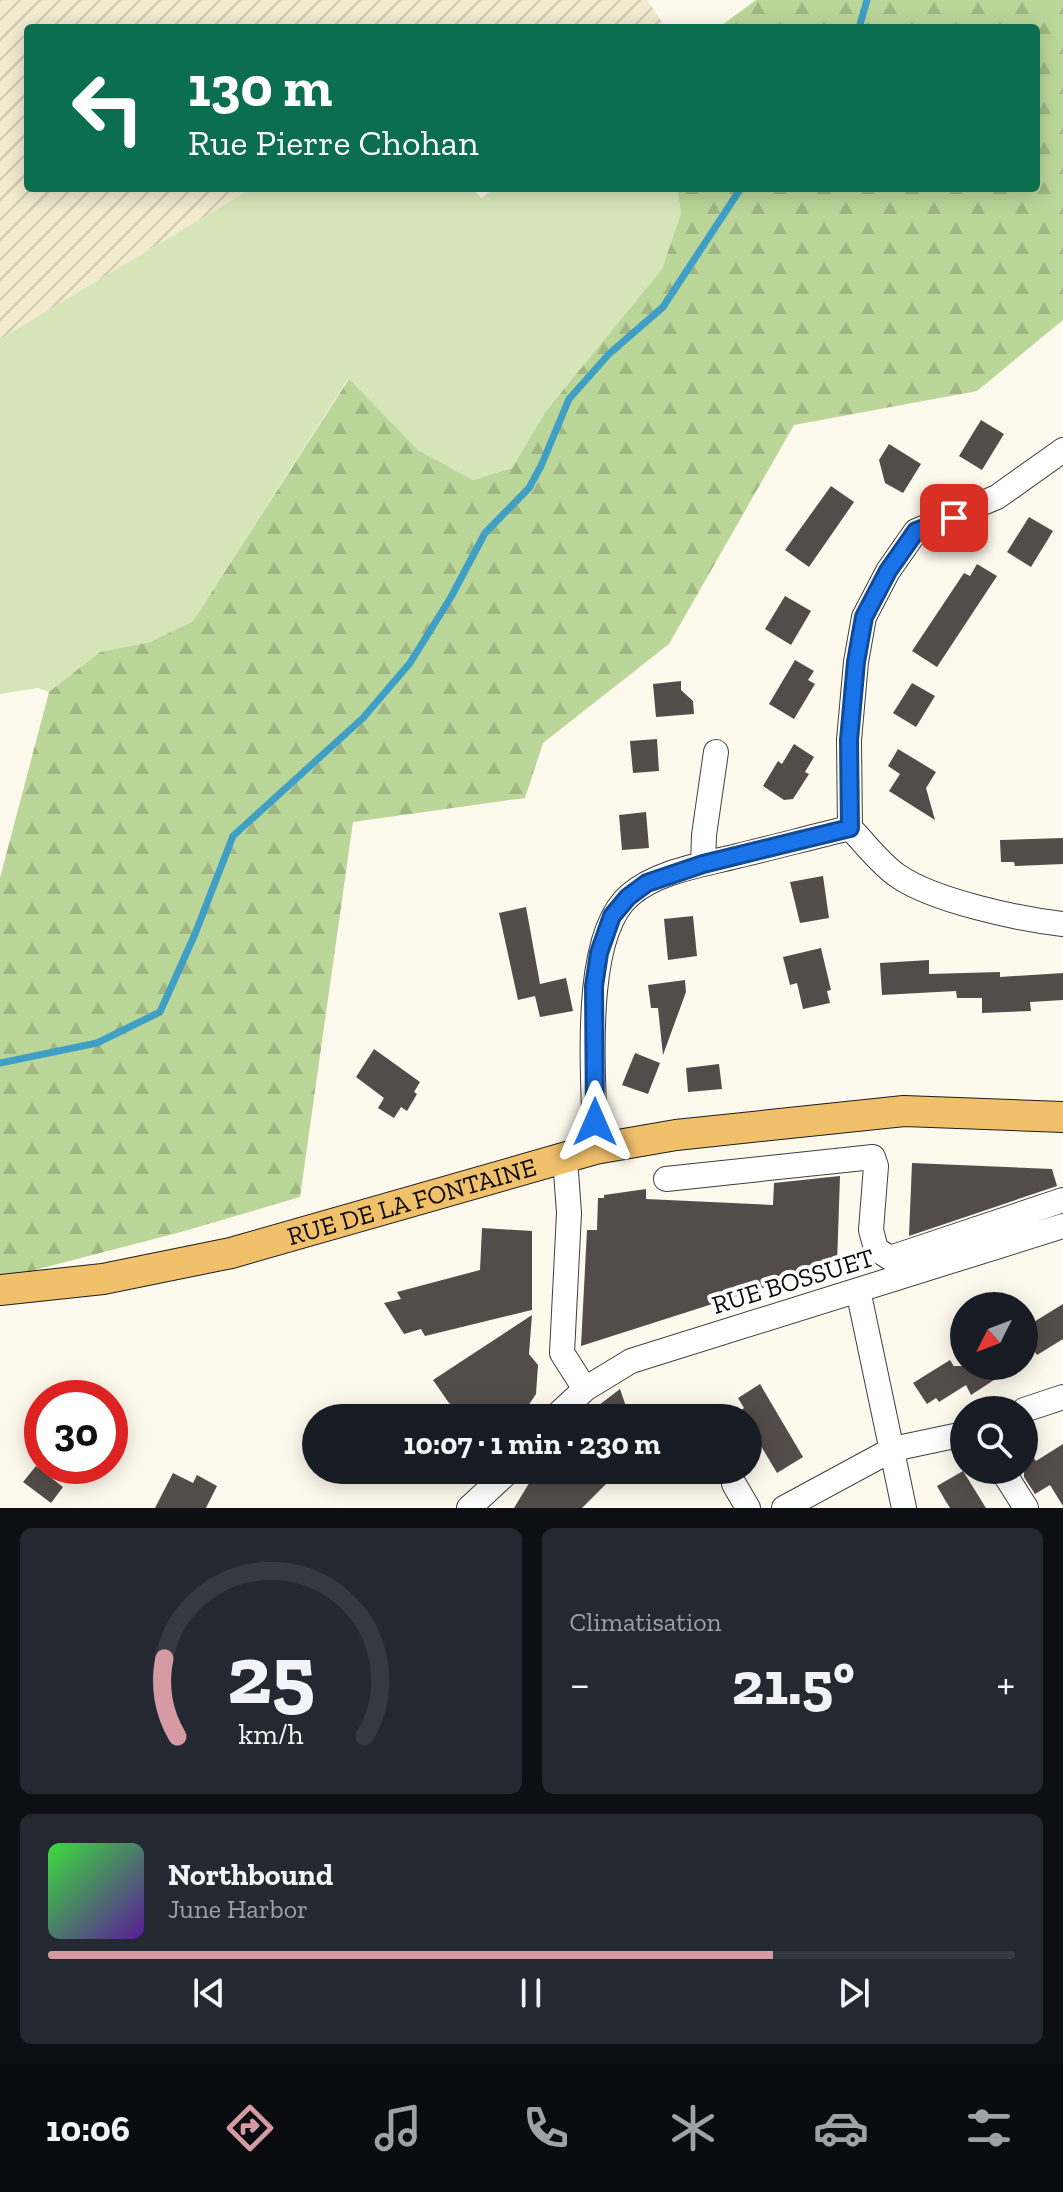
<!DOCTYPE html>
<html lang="fr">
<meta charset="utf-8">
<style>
:root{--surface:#171b24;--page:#242831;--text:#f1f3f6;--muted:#9ea1a6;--line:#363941;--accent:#d69aa5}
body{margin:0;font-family:"Zilla Slab",serif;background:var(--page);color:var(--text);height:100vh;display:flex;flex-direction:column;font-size:30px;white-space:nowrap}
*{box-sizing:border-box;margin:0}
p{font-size:26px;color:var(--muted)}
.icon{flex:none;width:44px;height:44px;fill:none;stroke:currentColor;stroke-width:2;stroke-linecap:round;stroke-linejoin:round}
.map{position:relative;height:1508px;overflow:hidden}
.drawer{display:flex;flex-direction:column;gap:20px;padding:20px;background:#0d0f14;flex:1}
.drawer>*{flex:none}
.top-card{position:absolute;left:24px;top:24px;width:1016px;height:168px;border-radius:8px;box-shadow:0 4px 20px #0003;background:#0b6e4f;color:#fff;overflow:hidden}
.needle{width:52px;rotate:228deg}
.controls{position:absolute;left:950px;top:1292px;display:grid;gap:16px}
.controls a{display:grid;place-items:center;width:88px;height:88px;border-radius:50%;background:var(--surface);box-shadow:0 4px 20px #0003;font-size:40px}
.speed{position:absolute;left:24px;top:1380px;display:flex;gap:16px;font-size:40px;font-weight:700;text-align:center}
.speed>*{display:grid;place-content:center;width:104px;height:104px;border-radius:50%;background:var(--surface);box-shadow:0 4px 20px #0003;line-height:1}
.speed .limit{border:12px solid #d22;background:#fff;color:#111}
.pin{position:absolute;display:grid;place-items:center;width:68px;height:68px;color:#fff;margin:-34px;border-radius:16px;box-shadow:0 4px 12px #0006}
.me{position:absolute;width:88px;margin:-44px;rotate:0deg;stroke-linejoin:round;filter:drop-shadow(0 0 6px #0008)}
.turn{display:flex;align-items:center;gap:28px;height:168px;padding:0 32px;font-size:36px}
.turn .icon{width:104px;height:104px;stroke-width:2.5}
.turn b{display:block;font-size:56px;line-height:68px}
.big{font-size:60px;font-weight:700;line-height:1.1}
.drawer .widget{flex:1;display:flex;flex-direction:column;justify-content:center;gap:12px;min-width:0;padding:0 28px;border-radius:12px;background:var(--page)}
.drawer .dial{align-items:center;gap:0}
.dial svg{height:208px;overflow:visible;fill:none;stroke:var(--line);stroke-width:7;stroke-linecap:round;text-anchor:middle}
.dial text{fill:var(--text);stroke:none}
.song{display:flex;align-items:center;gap:24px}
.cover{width:96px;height:96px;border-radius:12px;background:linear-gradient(135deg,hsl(120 70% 55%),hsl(270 70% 35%))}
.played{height:8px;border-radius:4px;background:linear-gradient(90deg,var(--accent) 75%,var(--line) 75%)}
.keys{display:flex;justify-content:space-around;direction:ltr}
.heat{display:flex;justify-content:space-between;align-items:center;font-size:44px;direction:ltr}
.drawer .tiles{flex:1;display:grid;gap:20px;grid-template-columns:1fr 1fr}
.widget:last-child{grid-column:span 2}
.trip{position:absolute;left:302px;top:1404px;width:460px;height:80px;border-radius:40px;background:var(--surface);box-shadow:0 4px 20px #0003;font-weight:700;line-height:80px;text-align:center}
.menu{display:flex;height:128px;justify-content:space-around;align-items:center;background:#090b0e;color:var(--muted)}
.menu .icon{width:56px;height:56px}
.menu .active{color:var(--accent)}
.menu b{font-size:36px;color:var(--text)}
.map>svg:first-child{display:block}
.farmland{fill:url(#farmland-furrows)}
.grass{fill:#d6e6b9}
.forest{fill:url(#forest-firs)}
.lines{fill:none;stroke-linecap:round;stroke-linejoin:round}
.stream{stroke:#409fc5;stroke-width:7}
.building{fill:#544c4a}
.minor-casing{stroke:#3f3f3f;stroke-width:26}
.major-casing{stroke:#1d1d1d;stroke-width:32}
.minor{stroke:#fff;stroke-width:24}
.major{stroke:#f0c06b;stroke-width:30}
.route-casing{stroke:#114b97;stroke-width:20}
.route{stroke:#1a73e8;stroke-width:14}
.labels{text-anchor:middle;stroke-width:8;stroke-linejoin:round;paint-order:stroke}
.street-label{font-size:26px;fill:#0c0c0c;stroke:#fff}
</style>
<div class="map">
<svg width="1063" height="1508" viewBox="0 0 1063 1508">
<defs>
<pattern id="farmland-furrows" width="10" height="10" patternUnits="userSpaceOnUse" patternTransform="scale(2)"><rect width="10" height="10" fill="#f2ebcf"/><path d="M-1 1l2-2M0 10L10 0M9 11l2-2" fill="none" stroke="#cec8b1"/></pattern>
<pattern id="forest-firs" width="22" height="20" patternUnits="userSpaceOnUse" patternTransform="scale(2)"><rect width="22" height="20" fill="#bbd699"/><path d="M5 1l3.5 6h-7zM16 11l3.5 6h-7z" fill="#a0b683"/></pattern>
</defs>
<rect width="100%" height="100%" fill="#fef9ed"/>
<path class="farmland" d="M0,0H647L666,28H28V188H252L0,339Z"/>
<path class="grass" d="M252,188H473L481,198L495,188H677L681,213L662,269L546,411L512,468L473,480L418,450L348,379L193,621L150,642L100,652L49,692L38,688L0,694V339Z"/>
<path class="forest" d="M756,0H1063V320L977,391L794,425L669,644L543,743L525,798L353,822L300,1197L181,1232L0,1279V878L49,692L100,652L150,642L193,621L349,379L418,450L473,480L512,468L546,411L662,269L681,213L677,188H1036V28H718Z"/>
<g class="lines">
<path class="stream" d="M859,28L867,0
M0,1063L97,1043L160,1012L195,934L233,836L363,718L410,663L451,597L485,533L529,488L541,466L569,399L609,354L663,307L741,188"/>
</g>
<path class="building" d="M981,420L1004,434L982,470L959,456Z
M889,444L921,464L903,493L885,483L879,460Z
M831,486L854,502L809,567L785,550Z
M1029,517L1053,531L1031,567L1007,552Z
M977,564L997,576L937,667L912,651L964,573L970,576Z
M785,596L811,611L791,645L765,629Z
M795,660L814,671L808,680L815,684L794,719L769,704Z
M681,681V690L693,701L694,714L656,717L653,684Z
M912,683L935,696L916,727L893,713Z
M657,739L659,771L633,773L630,741Z
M794,744L814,757L805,772L809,774L793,799L784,800L763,786L778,761L782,764Z
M898,749L936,772L926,788L935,820L889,791L900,774L888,766Z
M646,812L649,848L622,850L619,815Z
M1063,838V864L1015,866L1014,862H1001L1000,840Z
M823,876L829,918L800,923L790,882Z
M526,907L540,984L566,978L573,1011L540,1017L535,996L518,1000L499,913Z
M693,916L697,956L668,960L664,919Z
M821,948L831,990L827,991L830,1003L803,1009L797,983L790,985L783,957Z
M929,960V974L1000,972V977L1063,973V1000L1030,1002L1031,1011L982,1013V998H957L956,991L882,995L880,963Z
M685,980L686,992L663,1055L658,1008H651L648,985Z
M374,1049L420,1082L414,1092L417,1094L407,1111L401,1107L394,1118L378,1108L384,1098L356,1077Z
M635,1053L660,1063L648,1094L622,1085Z
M719,1064L722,1089L688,1092L686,1068Z
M912,1163L1052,1169L1057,1186L909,1236Z
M840,1176L837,1264L581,1346L587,1230H597L598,1198H604V1195L646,1189V1199L773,1205L774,1183Z
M482,1228L532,1231V1310L425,1336L421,1329L404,1334L384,1303L401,1299L397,1292L480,1270Z
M1063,1304V1339L1037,1355L1024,1335V1328Z
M532,1315L529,1354L538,1365L536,1394L520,1418H472L449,1403L433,1380Z
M950,1360L955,1368L954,1366H996L992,1369L997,1378L971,1395L966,1385L939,1402L936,1398L927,1404L913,1383Z
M760,1384L803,1457L777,1473L748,1424V1418H744L740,1411L744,1408L738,1398Z
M620,1389L630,1418H582Z
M1063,1444V1506L1050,1485L1035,1494L1024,1477V1445L1036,1461Z
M36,1466L63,1487L51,1503L23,1482Z
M537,1470H620L582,1508H514Z
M963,1471L986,1508H950L945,1500L937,1486Z
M173,1473L193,1483L197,1475L217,1486L206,1508H155Z"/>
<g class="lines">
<g class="minor-casing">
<path id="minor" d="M850,828L849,740L856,662L864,617L888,571L916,531L997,497L1063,450
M703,864L704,835L716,752
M595,1149C595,1086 579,938 630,895C658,871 702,865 737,856C775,847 812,837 850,828C865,843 880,864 898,876C934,901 1019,919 1063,924
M565,1158L569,1213L562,1353L585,1389
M666,1179L873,1157L876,1166L871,1230L876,1249L890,1258L1063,1200
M858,1290L904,1508
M1024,1410L1063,1397
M554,1418L585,1389L631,1361L1063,1226
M1002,1470L1026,1508
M734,1484L748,1508
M469,1508L510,1470
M784,1508L893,1449L964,1434"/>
</g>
<g class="major-casing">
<g id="major">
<path id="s1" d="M0,1290L103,1279L231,1253L595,1149L676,1135L904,1111L1063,1117"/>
</g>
</g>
<use href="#minor" class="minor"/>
<use href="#major" class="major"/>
</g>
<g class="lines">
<g class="route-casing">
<path id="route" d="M595,1122L594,986L599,953L612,916L628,897L647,883L703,864L850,828L849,740L856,662L864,617L888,571L916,531L954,518"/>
</g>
<use href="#route" class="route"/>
</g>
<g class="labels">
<g class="street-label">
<text dy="9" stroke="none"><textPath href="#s1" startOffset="422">RUE DE LA FONTAINE</textPath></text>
<text transform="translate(793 1281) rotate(-17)" y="9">RUE BOSSUET</text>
</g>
</g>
</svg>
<div class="controls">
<a><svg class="needle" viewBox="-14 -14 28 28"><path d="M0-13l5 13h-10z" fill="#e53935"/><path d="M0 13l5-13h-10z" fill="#9ea1a6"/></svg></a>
<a><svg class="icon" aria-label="search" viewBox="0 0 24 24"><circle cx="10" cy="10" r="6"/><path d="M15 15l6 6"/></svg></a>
</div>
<div class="speed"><div class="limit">30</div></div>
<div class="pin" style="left:954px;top:518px;background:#d93025"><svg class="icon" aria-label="arrive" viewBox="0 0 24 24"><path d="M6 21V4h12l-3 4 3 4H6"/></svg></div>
<svg class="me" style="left:595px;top:1122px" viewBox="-20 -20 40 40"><path d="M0-17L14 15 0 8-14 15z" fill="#1a73e8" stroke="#fff" stroke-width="4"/></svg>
<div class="trip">10:07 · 1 min · 230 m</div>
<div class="top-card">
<div class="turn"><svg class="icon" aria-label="left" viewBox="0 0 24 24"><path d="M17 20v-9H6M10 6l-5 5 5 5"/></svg><div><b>130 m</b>Rue Pierre Chohan</div></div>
</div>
</div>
<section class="drawer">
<div class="tiles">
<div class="widget dial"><svg viewBox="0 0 100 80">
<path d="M14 69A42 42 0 1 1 86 69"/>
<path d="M14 69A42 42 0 0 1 9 39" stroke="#d69aa5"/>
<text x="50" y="56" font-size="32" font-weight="700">25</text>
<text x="50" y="72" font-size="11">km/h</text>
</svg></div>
<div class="widget"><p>Climatisation</p>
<div class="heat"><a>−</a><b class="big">21.5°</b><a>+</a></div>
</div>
<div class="widget">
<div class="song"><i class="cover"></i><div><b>Northbound</b><p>June Harbor</p></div></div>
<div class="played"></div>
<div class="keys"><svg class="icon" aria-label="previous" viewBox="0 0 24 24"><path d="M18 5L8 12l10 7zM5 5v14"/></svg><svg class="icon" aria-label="pause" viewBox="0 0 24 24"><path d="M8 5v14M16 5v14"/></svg><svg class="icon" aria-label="next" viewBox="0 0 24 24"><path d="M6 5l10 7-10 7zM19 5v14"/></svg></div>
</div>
</div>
</section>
<nav class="menu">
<b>10:06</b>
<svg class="icon active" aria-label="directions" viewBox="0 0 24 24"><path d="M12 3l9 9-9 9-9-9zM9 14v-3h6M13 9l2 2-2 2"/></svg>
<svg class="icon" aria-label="music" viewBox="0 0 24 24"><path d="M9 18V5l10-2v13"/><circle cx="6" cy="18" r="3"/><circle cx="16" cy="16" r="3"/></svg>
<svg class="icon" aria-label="phone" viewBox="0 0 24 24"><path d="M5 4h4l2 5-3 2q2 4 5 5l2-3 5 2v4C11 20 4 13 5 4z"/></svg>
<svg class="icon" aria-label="climate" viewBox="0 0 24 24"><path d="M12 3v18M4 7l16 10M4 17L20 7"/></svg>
<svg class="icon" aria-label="car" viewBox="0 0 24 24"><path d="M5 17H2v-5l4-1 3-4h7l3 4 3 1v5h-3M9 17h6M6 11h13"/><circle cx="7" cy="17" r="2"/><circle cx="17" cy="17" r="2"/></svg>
<svg class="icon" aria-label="filters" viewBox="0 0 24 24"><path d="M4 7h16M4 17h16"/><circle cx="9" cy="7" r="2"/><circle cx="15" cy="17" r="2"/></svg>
</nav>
